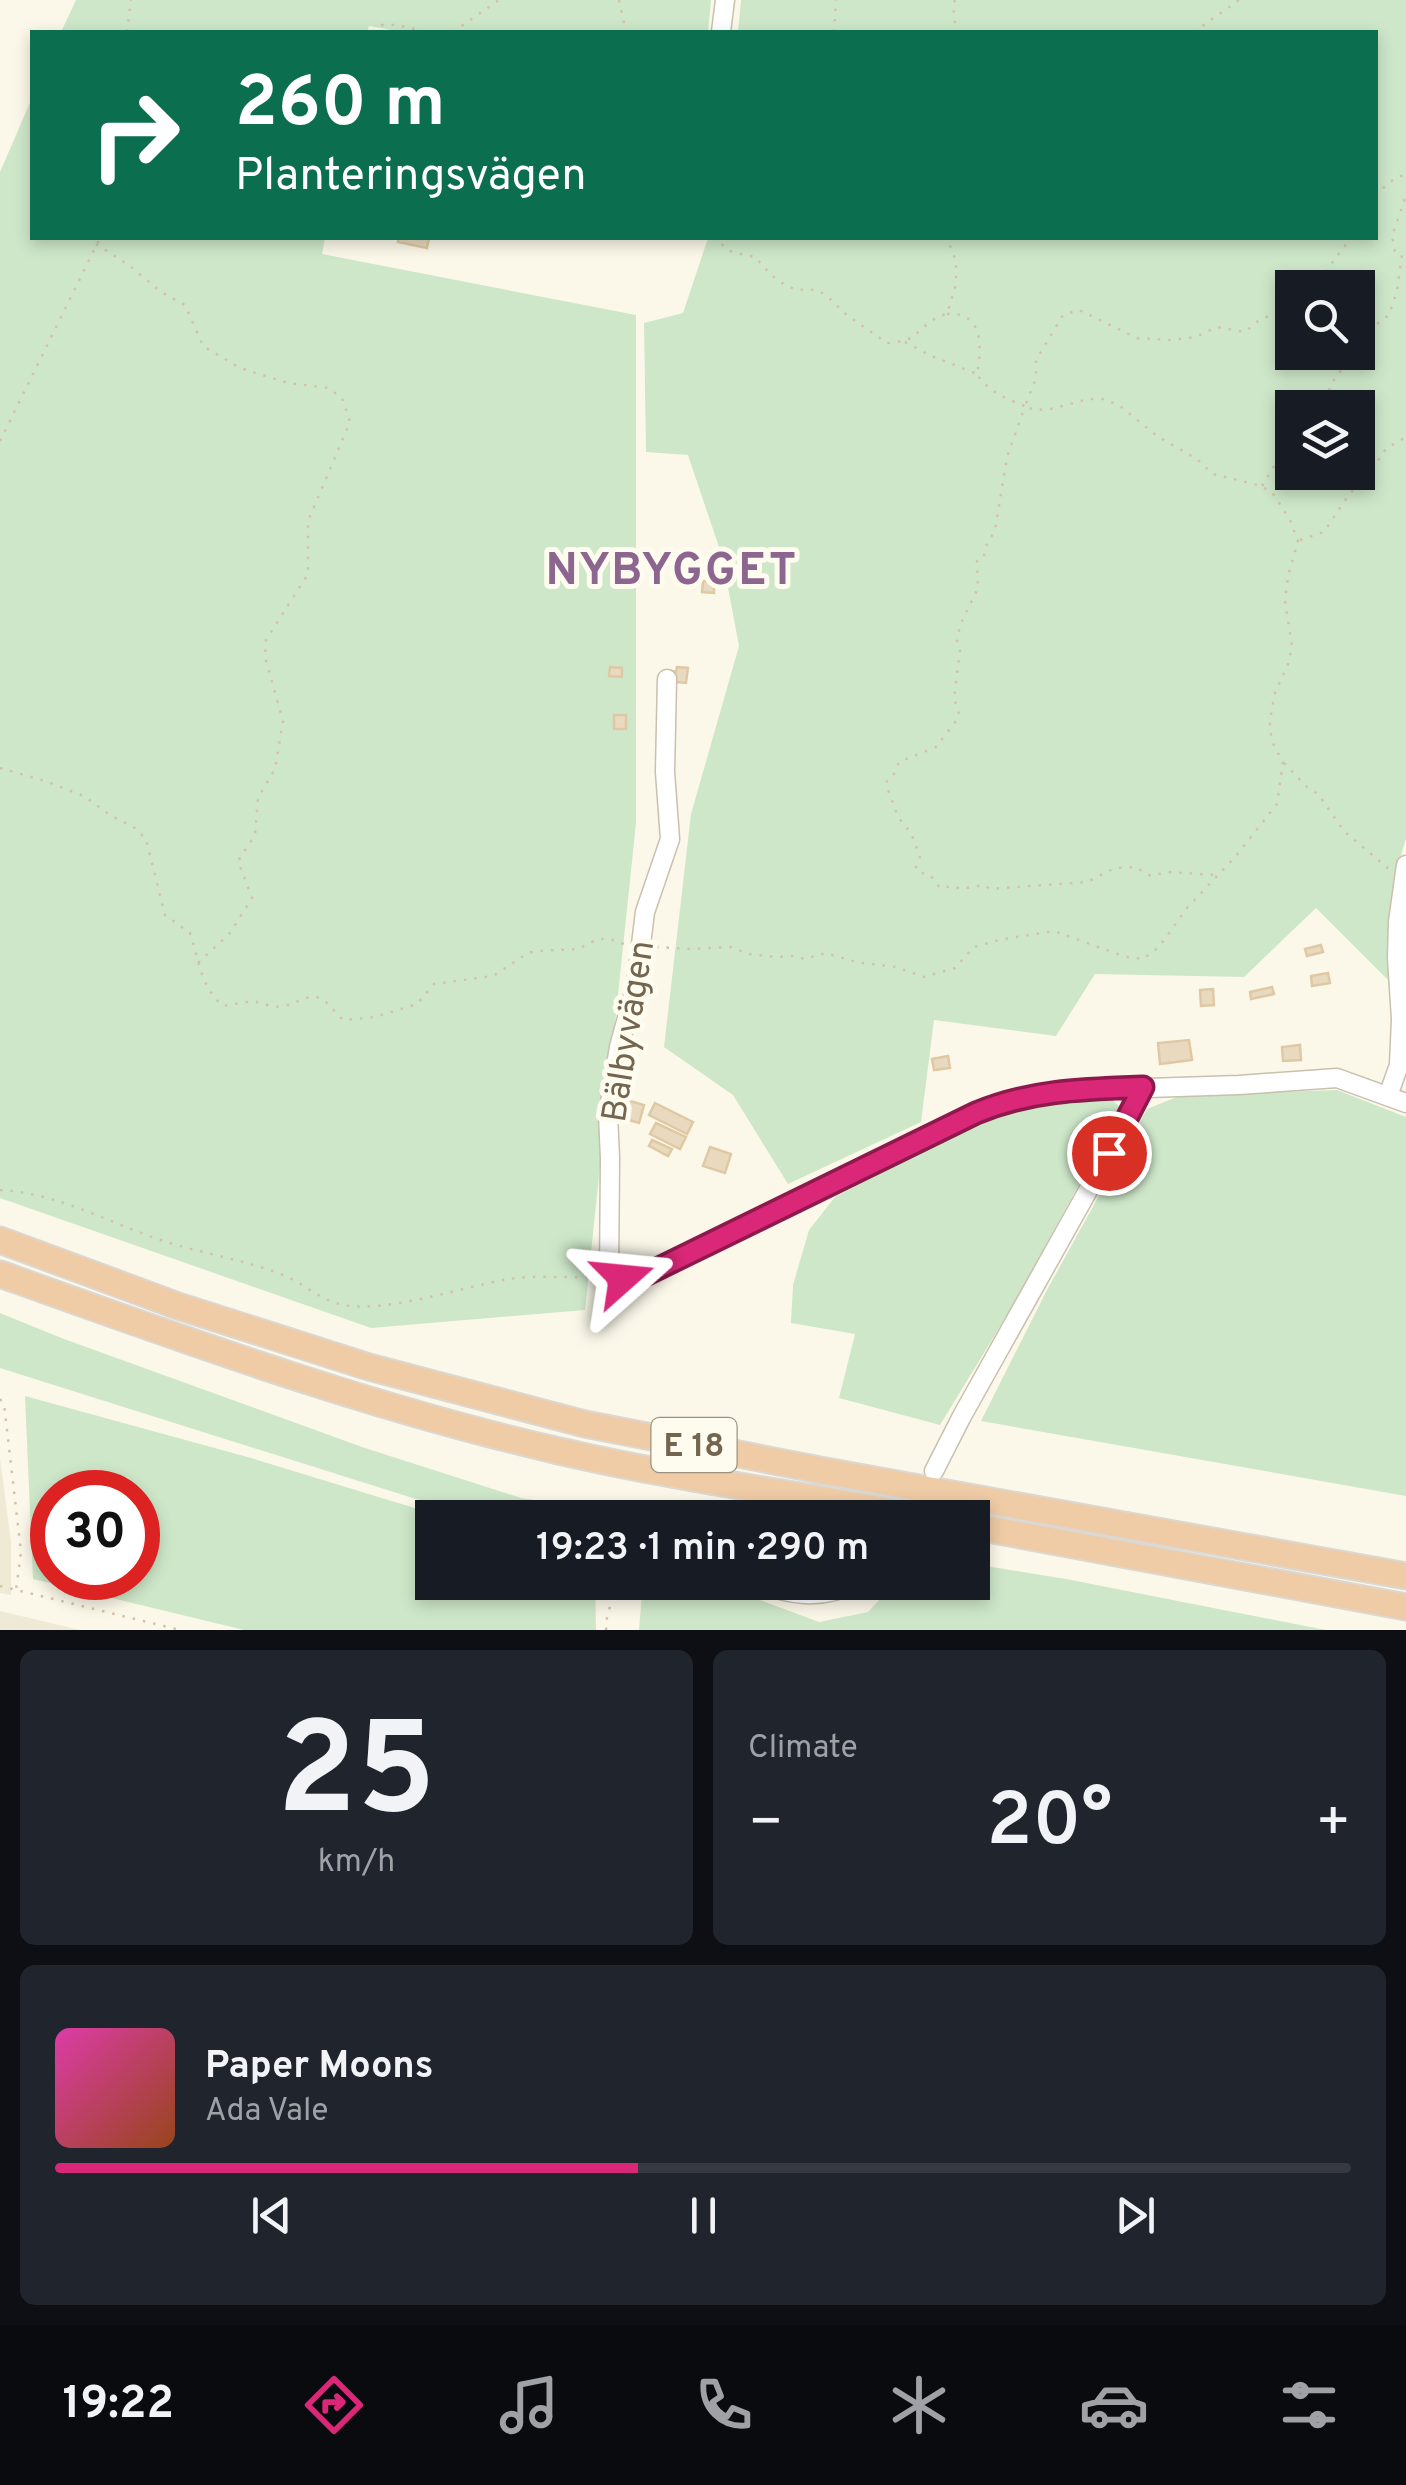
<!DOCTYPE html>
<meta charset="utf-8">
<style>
:root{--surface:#171b24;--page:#20242c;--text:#f1f3f6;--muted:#9ea1a6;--line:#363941;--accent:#db2777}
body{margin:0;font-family:Overpass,sans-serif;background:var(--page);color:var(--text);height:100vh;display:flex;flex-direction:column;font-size:38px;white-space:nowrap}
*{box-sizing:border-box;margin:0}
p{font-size:32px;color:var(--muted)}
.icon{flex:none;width:55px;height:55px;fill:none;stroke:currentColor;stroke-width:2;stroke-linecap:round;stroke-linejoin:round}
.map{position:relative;height:1630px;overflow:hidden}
.side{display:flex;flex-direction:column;gap:20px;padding:20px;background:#0d0f14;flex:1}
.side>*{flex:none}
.top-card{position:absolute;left:30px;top:30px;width:1348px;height:210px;border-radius:0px;box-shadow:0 5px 15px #0003;background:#0b6e4f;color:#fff;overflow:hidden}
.buttons{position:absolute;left:1275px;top:270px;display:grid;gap:20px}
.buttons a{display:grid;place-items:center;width:100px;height:100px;border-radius:0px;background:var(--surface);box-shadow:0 5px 15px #0003;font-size:50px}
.speed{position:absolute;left:30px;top:1470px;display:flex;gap:20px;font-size:50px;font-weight:700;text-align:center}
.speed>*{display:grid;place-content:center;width:130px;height:130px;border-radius:50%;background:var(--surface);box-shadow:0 5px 15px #0003;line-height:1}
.speed .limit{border:15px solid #d22;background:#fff;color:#111}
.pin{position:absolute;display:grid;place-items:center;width:85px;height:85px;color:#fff;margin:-42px;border:5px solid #fff;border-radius:50%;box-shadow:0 2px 10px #0007}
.me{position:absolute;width:110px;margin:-55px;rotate:72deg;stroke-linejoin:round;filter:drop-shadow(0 0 8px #0008)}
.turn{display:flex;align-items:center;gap:35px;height:210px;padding:0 40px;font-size:45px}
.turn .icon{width:130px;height:130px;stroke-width:2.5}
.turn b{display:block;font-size:70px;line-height:85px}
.big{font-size:75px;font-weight:600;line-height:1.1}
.side .card{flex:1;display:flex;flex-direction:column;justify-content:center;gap:15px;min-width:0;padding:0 35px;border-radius:15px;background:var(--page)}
.side .dial{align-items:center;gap:0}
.dial b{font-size:130px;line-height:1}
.song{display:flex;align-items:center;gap:30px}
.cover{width:120px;height:120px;border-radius:15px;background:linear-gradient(135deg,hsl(320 70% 55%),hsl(20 70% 35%))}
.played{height:10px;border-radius:5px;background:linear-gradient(90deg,var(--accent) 45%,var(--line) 45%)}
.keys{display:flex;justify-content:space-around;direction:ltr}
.heat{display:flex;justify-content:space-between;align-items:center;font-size:55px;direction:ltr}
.side .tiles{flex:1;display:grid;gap:20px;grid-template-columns:1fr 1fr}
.card:last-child{grid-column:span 2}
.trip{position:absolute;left:415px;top:1500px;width:575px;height:100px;border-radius:0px;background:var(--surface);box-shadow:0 5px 15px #0003;font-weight:600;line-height:100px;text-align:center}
.menu{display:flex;height:160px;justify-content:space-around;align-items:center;background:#090b0e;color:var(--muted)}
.menu .icon{width:70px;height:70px}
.menu .active{color:var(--accent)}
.menu b{font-size:45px;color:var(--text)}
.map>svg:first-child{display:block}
.residential{fill:#efead5}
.green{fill:#cee7c9;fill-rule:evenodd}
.building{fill:#e9d9be;stroke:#dfc9a5;stroke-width:2.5}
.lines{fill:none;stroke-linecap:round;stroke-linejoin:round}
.minor-casing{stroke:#c9c0ad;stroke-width:21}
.highway-casing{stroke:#dbd7d1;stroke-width:29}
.path{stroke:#d3c2a6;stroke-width:2.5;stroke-dasharray:2.5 8;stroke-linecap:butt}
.minor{stroke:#fff;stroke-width:18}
.highway{stroke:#efcba6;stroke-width:25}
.route-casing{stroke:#8e194d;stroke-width:25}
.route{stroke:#db2777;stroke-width:18}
.labels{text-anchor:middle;stroke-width:10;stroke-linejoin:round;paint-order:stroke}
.shield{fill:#fefbef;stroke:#9d927f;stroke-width:2.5}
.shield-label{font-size:32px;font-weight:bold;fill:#73654f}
.street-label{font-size:35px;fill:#73654f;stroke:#fefbef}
.district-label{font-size:45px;font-weight:bold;letter-spacing:2.5px;fill:#8c668f;stroke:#fefbef}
</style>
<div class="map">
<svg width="1406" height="1630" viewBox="0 0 1406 1630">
<rect width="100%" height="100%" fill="#fbf8e9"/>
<path class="residential" d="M0,1458L11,1542V1595L0,1593Z
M0,1611L80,1630H0Z"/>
<path class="green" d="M76,0H711L708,32H404L369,26L367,32H61Z
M741,0H1406V838L1397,869L1394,986L1316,908L1244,977L1095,974L1056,1036L934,1020L921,1122L788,1184L733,1095L664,1047L691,814L739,646L722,556L688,455L646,452L644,323L683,313L708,238H1375V32H738ZM1292,288H1358V352H1292ZM1292,408H1358V472H1292Z
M32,98V238H325L322,254L636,315V823L585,1310L371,1328L0,1198V172Z
M1337,1090L1406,1117V1496L981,1421L1048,1288L1147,1109L1182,1095Z
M1098,1097L1112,1100L1121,1108L1012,1307L940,1425L839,1398L855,1334L791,1323L793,1285L809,1230L835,1197L973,1125L1025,1110Z
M0,1313L64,1339L362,1447L521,1498L652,1517H473L0,1368Z
M25,1396L251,1458L444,1517L432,1518V1582L595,1583L596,1630H244L33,1579ZM52,1492H138V1578H52Z
M973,1564L1066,1579L1326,1630H639L643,1583L707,1582L720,1585L819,1622L868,1612L895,1583L972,1582Z"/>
<path class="building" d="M399,238H429L427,248L398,242Z
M703,581H714V593L702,592Z
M610,667L622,668V677L609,676Z
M677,667L688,668L686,683L675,682L676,678H671L672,671L676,672Z
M614,715H626V729H614Z
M1321,945L1323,952L1307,956L1305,949Z
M1328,973L1330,983L1312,986L1311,976Z
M1272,987L1274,994L1251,999L1250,992Z
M1213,989L1214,1005L1201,1006L1200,990Z
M1189,1040L1192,1060L1160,1064L1158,1043Z
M1300,1045L1301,1060L1283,1061L1282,1047Z
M948,1056L950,1068L934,1070L932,1059Z
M620,1098L644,1105L639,1123L615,1116Z
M655,1103L693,1122L687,1134L649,1115Z
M656,1123L686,1137L680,1149L650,1134Z
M652,1140L672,1149L668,1156L649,1146Z
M710,1147L731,1154L725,1173L703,1166Z"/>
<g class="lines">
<g class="minor-casing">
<path id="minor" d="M721,32L725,0
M667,679L665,772L670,839L645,912L636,985L619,1047L608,1115L610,1158L609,1277L623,1278L647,1274L976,1113L1013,1099L1057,1091L1239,1085L1337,1078L1406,1103
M1388,1096L1399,1065L1401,1019L1397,958L1398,922L1406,865
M934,1471L962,1416L1109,1153L1143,1087
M753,1582C788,1594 822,1602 856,1582"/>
</g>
<g class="highway-casing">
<path id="highway" d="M0,1240L178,1306L369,1367L585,1424L825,1471L1406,1576
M0,1274C184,1340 368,1407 559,1451C680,1479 803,1495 926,1518
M972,1526L1406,1607"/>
</g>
<path class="path" d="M619,0L626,32
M955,0L953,5L956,32
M127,32L131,0
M373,32L382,25H397L427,32
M453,32L499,0
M834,32L836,0
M1194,32L1239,0
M1375,195L1394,179L1406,174
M713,238L732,252L755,257L771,275L785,285L797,290L810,289L825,294L848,316L887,343C889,343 903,341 904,341C921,334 929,317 947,314L956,284V261L947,238
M96,244L130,266L161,292L185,305L203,346L240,368L288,383L328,388L342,398L350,422L308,521V574L266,640L265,657L283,721L275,769L258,798L255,835L238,861L252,898L230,933L197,964
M1312,288C1328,272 1337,253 1352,238
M947,314C984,311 982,349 977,374C987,391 1006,399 1025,406L1007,457L995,530L985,548L984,557L977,561L978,588L960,625L957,641L960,650L954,698L959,714L956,721L936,747L899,762L893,776L887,781V787L898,817L911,833L920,857L916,867L918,872L930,875L940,888L954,886L960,889L984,885L990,889L1087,882L1115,868L1135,867L1151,876L1167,872L1217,875
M905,342L931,356L975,373
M1317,408L1327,394L1336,376L1368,344L1372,331L1379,322L1389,315L1397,291L1402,255L1395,251L1392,236L1406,196
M0,441L100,238
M1262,486L1292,437
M1300,540L1324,532L1348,496L1375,467L1381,455L1387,448L1406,437
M1284,763L1307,787L1318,794L1344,831L1390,870
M0,768L45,781L84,796L110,815L135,828L146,839L165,915L190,933C199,960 200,986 223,1006L253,1001L275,1007L288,1005L309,997H317L326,1002L343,1020L375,1017L417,1004L434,984L493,976L528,953L538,951L578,949L598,939H610L624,944
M656,947L690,949L731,947L748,954L778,957L795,956L804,959L826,953L856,962L896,967L924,977L955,968L974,947L999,940L1054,931L1126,957L1143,959L1159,947L1187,908L1236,856L1277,804L1283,762L1274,746L1270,731V719L1275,693L1288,664L1292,646L1285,601L1288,576L1298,541L1290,520L1274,495L1262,486L1213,474L1197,459L1157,436L1120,406L1104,399H1089L1051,409L1034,410L1025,406L1036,378V360L1063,315L1079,310L1137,338L1170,340L1196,337L1217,327L1245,332L1258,321L1292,305
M0,1190C61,1193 116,1227 173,1244C210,1255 248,1261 283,1275C305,1284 321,1301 344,1305C387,1313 463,1287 508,1279C535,1275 565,1278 592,1277
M0,1399L4,1404L21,1552L16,1590
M0,1586L180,1630
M606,1630L607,1617L617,1582"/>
<use href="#minor" class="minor"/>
<use href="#highway" class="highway"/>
</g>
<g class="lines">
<g class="route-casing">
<path id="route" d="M623,1278L647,1274L976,1113C1030,1090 1085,1089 1143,1087L1109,1153"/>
</g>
<use href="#route" class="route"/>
</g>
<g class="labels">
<rect class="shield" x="651.5" y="1418" width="85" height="54" rx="8"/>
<g class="shield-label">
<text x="694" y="1456">E 18</text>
</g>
<g class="street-label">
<text transform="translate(627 1031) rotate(-81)" y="12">Bälbyvägen</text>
</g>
<g class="district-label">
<text x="672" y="584">NYBYGGET</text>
</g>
</g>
</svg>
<div class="buttons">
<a><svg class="icon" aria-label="search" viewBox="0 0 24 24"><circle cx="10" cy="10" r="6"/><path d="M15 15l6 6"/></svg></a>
<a><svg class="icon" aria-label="layers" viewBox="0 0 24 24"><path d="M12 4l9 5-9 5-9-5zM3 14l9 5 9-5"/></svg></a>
</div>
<div class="speed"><div class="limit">30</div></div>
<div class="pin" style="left:1109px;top:1153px;background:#d93025"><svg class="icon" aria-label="arrive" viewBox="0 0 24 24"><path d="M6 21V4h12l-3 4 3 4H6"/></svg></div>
<svg class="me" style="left:623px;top:1278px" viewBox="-20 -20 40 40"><path d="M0-17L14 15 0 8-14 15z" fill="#db2777" stroke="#fff" stroke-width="4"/></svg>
<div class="trip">19:23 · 1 min · 290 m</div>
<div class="top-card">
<div class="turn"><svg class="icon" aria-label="right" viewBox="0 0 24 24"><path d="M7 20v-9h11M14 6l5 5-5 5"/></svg><div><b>260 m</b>Planteringsvägen</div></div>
</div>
</div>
<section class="side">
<div class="tiles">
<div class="card dial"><b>25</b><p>km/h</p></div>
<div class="card"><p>Climate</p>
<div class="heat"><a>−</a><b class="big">20°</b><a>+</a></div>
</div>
<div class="card">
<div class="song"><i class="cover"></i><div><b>Paper Moons</b><p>Ada Vale</p></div></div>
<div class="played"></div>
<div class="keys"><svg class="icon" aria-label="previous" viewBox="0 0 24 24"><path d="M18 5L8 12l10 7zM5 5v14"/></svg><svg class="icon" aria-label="pause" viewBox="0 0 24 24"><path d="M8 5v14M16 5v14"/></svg><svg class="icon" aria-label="next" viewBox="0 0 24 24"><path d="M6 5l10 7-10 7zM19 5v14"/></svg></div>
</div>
</div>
</section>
<nav class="menu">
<b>19:22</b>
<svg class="icon active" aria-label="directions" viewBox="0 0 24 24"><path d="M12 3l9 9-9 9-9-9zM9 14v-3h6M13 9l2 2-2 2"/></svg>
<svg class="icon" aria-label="music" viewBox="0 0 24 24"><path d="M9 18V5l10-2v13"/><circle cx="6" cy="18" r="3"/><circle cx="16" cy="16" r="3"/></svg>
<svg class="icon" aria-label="phone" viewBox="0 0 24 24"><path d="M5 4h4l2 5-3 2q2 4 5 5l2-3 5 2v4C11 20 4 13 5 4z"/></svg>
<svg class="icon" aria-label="climate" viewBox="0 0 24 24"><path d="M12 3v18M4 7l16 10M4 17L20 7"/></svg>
<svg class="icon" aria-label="car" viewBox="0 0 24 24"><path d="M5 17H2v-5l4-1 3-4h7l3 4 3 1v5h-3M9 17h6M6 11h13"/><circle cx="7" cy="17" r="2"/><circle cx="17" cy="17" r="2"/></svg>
<svg class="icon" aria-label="filters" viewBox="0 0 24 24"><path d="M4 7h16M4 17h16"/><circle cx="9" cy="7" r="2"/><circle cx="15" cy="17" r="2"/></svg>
</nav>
